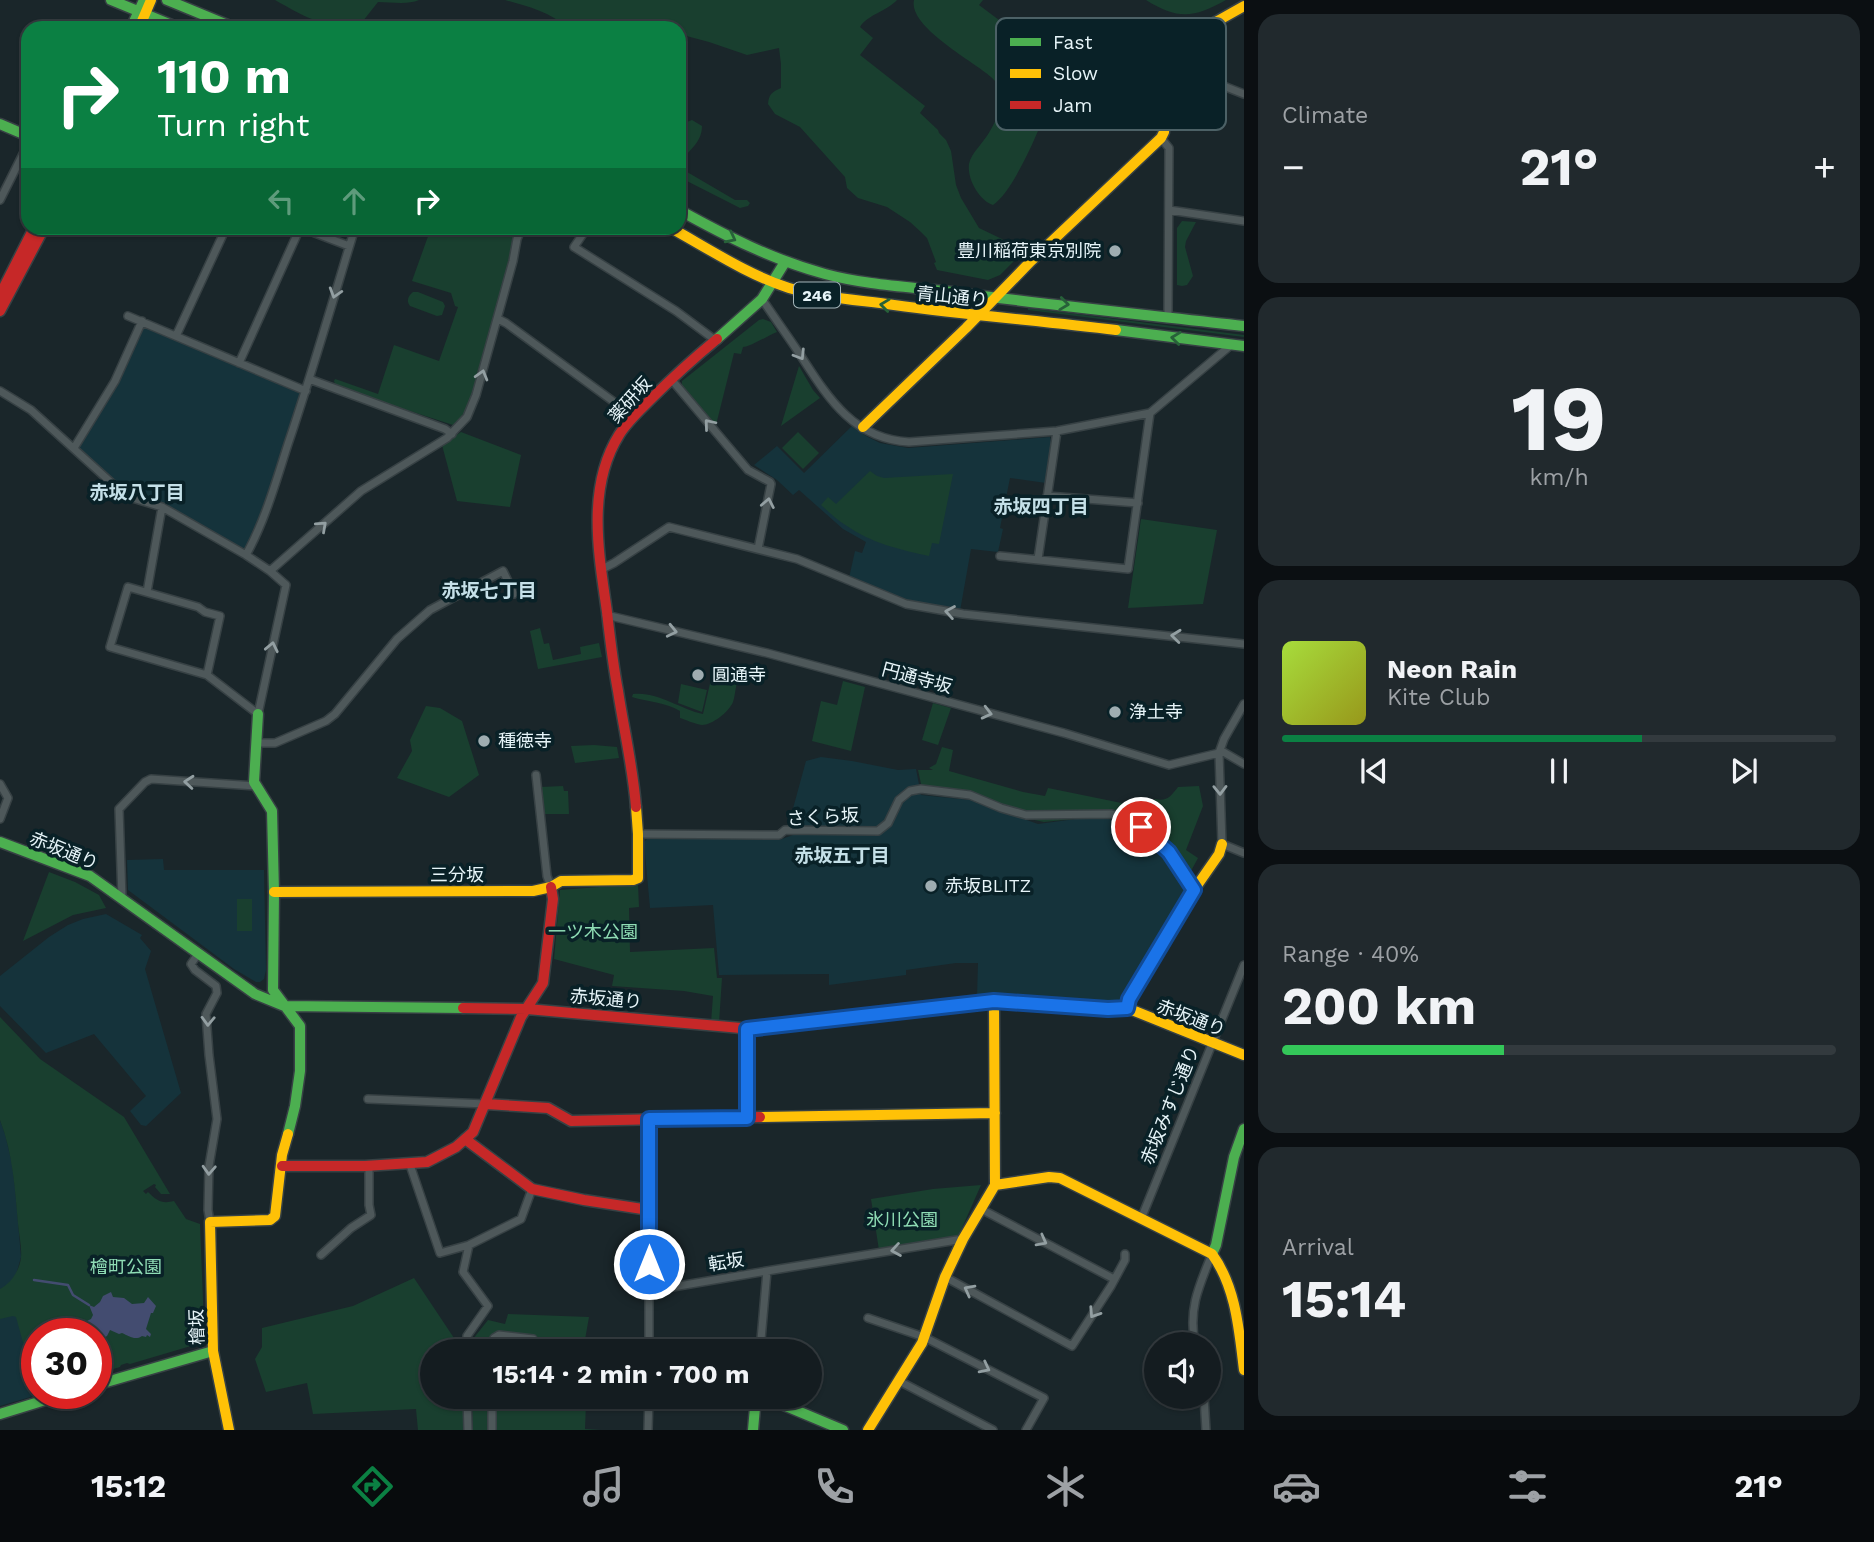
<!DOCTYPE html>
<meta charset="utf-8">
<style>
:root{--surface:#141c20;--page:#21292d;--text:#f1f3f6;--muted:#9da1a5;--line:#333a3e;--accent:#0b8043}
body{margin:0;font-family:"Work Sans","Noto Sans JP",sans-serif;background:var(--page);color:var(--text);height:100vh;display:flex;flex-direction:column;font-size:26px;white-space:nowrap}
*{box-sizing:border-box;margin:0}
p{font-size:23px;color:var(--muted)}
.icon{flex:none;width:38px;height:38px;fill:none;stroke:currentColor;stroke-width:2;stroke-linecap:round;stroke-linejoin:round}
.map{position:relative;flex:1;overflow:hidden}
.drawer{display:flex;flex-direction:column;gap:14px;padding:14px;background:#0b0f12;width:630px}
.drawer>*{flex:none}
.guide{position:absolute;left:21px;top:21px;width:665px;height:214px;border-radius:21px;box-shadow:0 2px 5px #0004,0 0 0 2px var(--line);background:#0b8043;color:#fff;overflow:hidden}
.controls{position:absolute;left:1144px;top:1332px;display:grid;gap:14px}
.controls a{display:grid;place-items:center;width:77px;height:77px;border-radius:50%;background:var(--surface);box-shadow:0 2px 5px #0004,0 0 0 2px var(--line);font-size:35px}
.speed{position:absolute;left:21px;top:1318px;display:flex;gap:14px;font-size:35px;font-weight:700;text-align:center}
.speed>*{display:grid;place-content:center;width:91px;height:91px;border-radius:50%;background:var(--surface);box-shadow:0 2px 5px #0004,0 0 0 2px var(--line);line-height:1}
.speed .limit{border:10px solid #d22;background:#fff;color:#111}
.pin{position:absolute;display:grid;place-items:center;width:60px;height:60px;color:#fff;margin:-30px;border:4px solid #fff;border-radius:50%;box-shadow:0 2px 7px #0007}
.me{position:absolute;width:77px;margin:-38px;rotate:0deg;stroke-linejoin:round;filter:drop-shadow(0 0 5px #0008)}
.turn{display:flex;align-items:center;gap:24px;height:147px;padding:0 21px;font-size:32px}
.turn .icon{width:91px;height:91px;stroke-width:2.5}
.turn b{display:block;font-size:49px;line-height:60px}
.lanes{display:flex;align-items:center;height:66px;padding:0 21px;background:#0003;justify-content:center;gap:35px;direction:ltr}
.lanes .off{opacity:.35}
.big{font-size:52px;font-weight:700;line-height:1.1}
.drawer .card{flex:1;display:flex;flex-direction:column;justify-content:center;gap:10px;min-width:0;padding:0 24px;border-radius:21px;background:var(--page)}
.drawer .dial{align-items:center;gap:0}
.dial b{font-size:91px;line-height:1}
.song{display:flex;align-items:center;gap:21px}
.cover{width:84px;height:84px;border-radius:10px;background:linear-gradient(135deg,hsl(80 70% 55%),hsl(60 70% 35%))}
.played{height:7px;border-radius:4px;background:linear-gradient(90deg,var(--accent) 65%,var(--line) 65%)}
.keys{display:flex;justify-content:space-around;direction:ltr}
.heat{display:flex;justify-content:space-between;align-items:center;font-size:38px;direction:ltr}
.charge{height:10px;border-radius:5px;background:linear-gradient(90deg,#34c759 40%,var(--line) 0)}
.trip{position:absolute;left:420px;top:1339px;width:402px;height:70px;border-radius:35px;background:var(--surface);box-shadow:0 2px 5px #0004,0 0 0 2px var(--line);font-weight:700;line-height:70px;text-align:center}
.tab-bar{display:flex;height:112px;justify-content:space-around;align-items:center;background:#080b0d;color:var(--muted)}
.tab-bar .icon{width:49px;height:49px}
.tab-bar .on{color:var(--accent)}
.tab-bar b{font-size:32px;color:var(--text)}
main{display:flex;flex:1;min-height:0}
.map>svg:first-child{display:block}
.built{fill:#15333b}
.green{fill:#193f2f}
.water{fill:#434c70}
.lines{fill:none;stroke-linecap:round;stroke-linejoin:round}
.stream{stroke:#434c70;stroke-width:2.5}
.street-casing{stroke:#374144;stroke-width:10}
.fast-casing{stroke:#374144;stroke-width:13}
.slow-casing{stroke:#374144;stroke-width:13}
.jam-casing{stroke:#374144;stroke-width:13}
.street{stroke:#4e585a;stroke-width:7}
.fast{stroke:#4caf50;stroke-width:10}
.slow{stroke:#ffc107;stroke-width:10}
.jam{stroke:#c62828;stroke-width:10}
.oneway{stroke:#276139}
.oneway2{stroke:#939fa2}
.route-casing{stroke:#114b97;stroke-width:18}
.route{stroke:#1a73e8;stroke-width:12}
.poi-dot{fill:#9fadb1;stroke:#092127;stroke-width:2.5}
.labels{text-anchor:middle;stroke-width:7;stroke-linejoin:round;paint-order:stroke}
.shield{fill:#092127;stroke:#a4b5ba;stroke-width:2}
.shield-label{font-size:16px;font-weight:bold;fill:#e7f5f9}
.poi-label{font-size:18px;fill:#e7f5f9;stroke:#092127;text-anchor:start}
.street-label{font-size:18px;fill:#e7f5f9;stroke:#092127}
.park-label{font-size:18px;fill:#8fddb5;stroke:#092127}
.neighbourhood-label{font-size:19px;font-weight:bold;fill:#c5e0e8;stroke:#092127}
.key{fill:#092127;stroke:#4c6166;stroke-width:2}
.key-label{font-size:19px;fill:#e7f5f9}
</style>
<main>
<div class="map">
<svg width="1244" height="1430" viewBox="0 0 1244 1430">
<rect width="100%" height="100%" fill="#1a262a"/>
<path class="built" d="M144,325L299,392L302,395L280,465L248,546L245,549L240,548L169,507L125,492L78,447L107,402Z
M852,426L866,436L880,443L908,448L1050,437L1052,448L1046,483L1010,478L1000,528L1003,529L998,552L971,549L960,611L908,603L849,578L855,551L862,553L866,542L843,529L799,490L793,495L777,480L754,465L777,446L804,473Z
M821,757L852,761L898,770L916,769L921,795L970,800L1038,824L1091,817H1102L1121,822L1141,833L1159,848L1169,859L1188,888L1181,896L1122,999L1117,1003L1006,996L977,997L978,963H956L906,970V975L829,985V974L719,975L713,905L650,908L644,842L649,837L779,840L793,835L791,826L789,823L806,761Z
M163,859L164,870H264L266,970L264,979L260,982H256L234,969L128,890L127,860Z
M106,914L142,935L140,938L151,951L145,969L181,1093L146,1126L141,1125L130,1111L146,1096L94,1034L46,1053L0,1006V976L49,937L68,925L83,919Z
M0,1120L5,1134L12,1163L15,1187L21,1257L16,1275L37,1341V1393H44L0,1406Z"/>
<path class="green" d="M275,0H419C407,5 392,2 378,2L359,26C323,28 305,17 275,0Z
M505,0H897C887,11 867,15 860,27L873,38L860,55L925,106L920,113L938,130L939,133L946,140L951,151L956,185L961,198L979,228L1002,239L1013,249L1014,261L1000,275L988,280L937,270L934,263L936,262L927,238L921,232L910,222L887,207L858,198L847,188L845,177L800,127L775,114L768,104C769,94 772,92 781,88V64L779,48L747,55L709,42L679,34V28H567C551,12 526,6 505,0Z
M914,0H983L979,5L999,20L996,25L1012,37L1015,33L1022,37L1003,62C1015,70 1024,72 1038,71C1049,59 1054,43 1069,36L1072,39C1073,54 1062,60 1057,73C1054,81 1052,90 1050,99C1042,125 1014,191 993,205C979,200 967,179 969,164C971,153 985,141 990,131C997,119 1002,107 1004,94C1000,88 996,81 991,77C973,61 908,27 914,0Z
M1146,0H1226C1194,18 1178,20 1146,0Z
M692,120L702,126C702,148 679,153 682,169L735,200H747L750,203L748,206L740,208L679,177V125Z
M1182,221L1196,222L1186,241L1185,247L1193,276L1187,285L1182,286L1177,285V228Z
M431,228H519L473,393C469,404 465,420 453,425L370,398L335,384L334,381L335,379L341,381L378,394L394,345L439,361L458,307L455,306L451,293L412,281Z
M413,292H418L443,302L445,306L442,315L437,316L410,306C406,301 408,296 413,292Z
M1028,308L1244,335V337L1028,310Z
M763,319L771,322L777,332C769,335 750,347 743,347L741,354L734,353L716,425L682,385V381L759,320Z
M799,366L813,390L820,398L781,426Z
M461,432L521,455L510,507L457,501L442,445Z
M798,432L819,453L803,469L782,448Z
M870,471L877,476L884,478L953,474L939,544L932,543L929,556C901,550 871,543 847,526C837,520 829,512 821,505L828,497L836,504Z
M1141,519L1217,530L1203,604L1128,608Z
M540,628L544,644L549,643L553,660L581,654L580,647L599,643L602,657L538,669L530,631Z
M718,665L731,669L740,675C735,684 736,693 733,702C729,712 712,725 702,725C695,724 686,720 680,718V711C665,702 648,702 632,697L633,694C657,691 680,709 703,714L714,666Z
M843,681L865,687L851,751L812,741L821,701L837,705Z
M681,684L707,690L702,712L678,703Z
M933,703L951,708L938,745L922,740Z
M426,706L440,708L462,721L479,775L449,797L397,778L412,751L410,740Z
M594,745L617,747L619,758L575,763L571,746Z
M942,747L953,750L949,771L1023,792L1045,796L1048,788L1146,808L1155,799C1167,802 1171,796 1178,787L1199,786L1203,806L1186,850L1198,858L1191,871L1167,854L1134,825L1103,816L1044,822L1030,819L971,798L923,793L918,770H933L929,768L936,764Z
M563,786L564,791H568L569,814H544L541,787Z
M49,872L75,882L99,895L106,908L73,915L23,941Z
M638,884L639,907L629,908L630,952L714,948L717,978H722L719,1023H711L713,996L684,991L612,986L614,975L554,959L560,890Z
M237,899H252V931H237Z
M0,1017L40,1059L124,1117L170,1194H161L155,1187L156,1185L154,1184L143,1191L146,1194L148,1192C157,1201 162,1204 174,1201L186,1219L200,1224L204,1326L202,1324C202,1331 208,1336 201,1343L130,1364L127,1363L121,1365L120,1367L96,1374V1334H37L36,1390L16,1317L13,1316L0,1319V1289C12,1282 19,1271 21,1258C22,1247 19,1235 18,1224C15,1189 13,1154 0,1120Z
M981,1185L958,1237L879,1250L871,1199L933,1189Z
M414,1278L454,1338H447V1351H432V1396L464,1397L465,1430H418L416,1409L313,1414L307,1383L266,1392L255,1359L262,1347V1328L353,1306Z
M508,1314L589,1317L583,1351H471L473,1339L488,1320L505,1324Z
M472,1397H574L573,1403H586L585,1429L601,1430H473Z"/>
<path class="water" d="M111,1292L113,1297L124,1298L132,1304L144,1303L148,1297L156,1306L153,1313H151L146,1329L151,1334L150,1337L147,1335L146,1337L142,1336C135,1341 129,1336 122,1333L119,1334L110,1330L107,1336L98,1341H96V1334L83,1333V1330L86,1329L87,1321L91,1319L93,1315L89,1305L94,1307L100,1302L103,1296Z"/>
<g class="lines">
<path class="stream" d="M34,1280L68,1285L73,1295L89,1305"/>
<g class="street-casing">
<path id="street" d="M1170,65L1244,94
M1161,138L1169,148L1168,316
M0,200L28,144
M1169,210L1244,221
M302,228L349,246
M587,228L574,247L676,311L715,340
M762,299C774,317 787,335 799,353C827,396 852,439 909,442L1057,431L1150,413L1231,345
M128,316L306,391
M498,319L506,323L625,410L632,418
M176,336L226,228
M239,363L300,228
M309,379L445,429L452,434
M671,379L748,470L770,482L771,484L758,549
M0,391L31,410L126,496L162,507L246,555L270,571L286,585L258,714L207,675L110,647L128,587L198,607L205,612L220,616L207,675
M74,448L115,381L142,321
M1047,496L1138,503
M246,555C265,521 276,481 288,444C312,373 333,300 355,228
M1000,556L1128,569L1150,413
M1038,559L1057,431
M602,569L614,563L669,527L797,559L906,604L963,614L1244,644
M270,571L361,491L447,438L467,417L476,395L513,261L517,239L522,228
M147,592L162,507
M606,615L767,653L1064,733L1169,765L1219,753
M1244,704L1224,739L1219,753L1222,844L1244,853
M256,743H275L326,721L335,714L397,639L430,610L503,571L514,594
M1220,750L1244,764
M536,775L547,876L551,887
M0,784L8,798L0,819
M638,834L779,835L785,830L878,831L888,823L899,800L910,791L921,789L970,795L1001,808L1026,815L1111,814C1150,822 1175,859 1194,890
M122,899L119,809L145,782L151,779L257,786
M198,954L191,964L195,970L216,986L217,993L206,1014L209,1055L217,1119L209,1166L208,1210L210,1222
M747,1029V1118
M368,1099L486,1104
M410,1165L440,1253L469,1245L521,1219L532,1189
M981,1209L1114,1279
M1141,1219L1244,965
M321,1255L351,1228L371,1215L369,1205V1166
M945,1277L1072,1346L1111,1286L1125,1260V1254
M649,1291L767,1271
M868,1318L924,1337L1044,1398L1026,1430
M1195,1344C1188,1309 1199,1286 1212,1254
M467,1351V1336L488,1306L463,1272L469,1245
M493,1351L494,1338L499,1335L533,1339
M649,1351V1119
M760,1351L767,1271L963,1239
M899,1381L993,1430
M467,1396L468,1430
M1204,1396L1206,1430
M492,1429V1396
M648,1430L649,1396"/>
</g>
<g class="fast-casing">
<path id="fast" d="M111,0L179,28
M167,0L235,28
M131,28L144,0
M0,124L28,136
M679,210C728,237 771,259 825,274C866,285 911,287 952,292C1049,305 1147,315 1244,326
M1116,330L1244,346
M717,339L762,299L785,262
M258,714L254,782L272,811L274,892L273,990L300,1026V1071L295,1106L288,1134
M0,842L90,876L255,994L284,1006L463,1008
M1212,1254L1216,1245L1234,1157L1244,1129
M96,1385L213,1351
M762,1396L843,1430
M0,1414L68,1393
M753,1430L756,1396"/>
</g>
<g class="slow-casing">
<path id="slow" d="M139,28L151,0
M671,228C709,249 748,275 789,288C823,298 859,300 894,305C968,315 1042,321 1116,330
M863,427L966,328L1031,261L1161,138L1164,132L1171,52L1182,41L1244,6
M274,892L533,891L551,887L561,881L633,880L638,878V834L636,807
M994,1001L995,1185
M1127,1008L1129,999L1194,890L1219,854L1222,844
M813,1021L994,1001L1108,1009L1127,1008L1244,1055
M760,1117L995,1113
M229,1430L213,1351L210,1222L270,1220L275,1216L282,1155L288,1134
M868,1430L922,1343L945,1277L963,1239L995,1185L1049,1177L1060,1178L1212,1254C1236,1287 1239,1330 1244,1370"/>
</g>
<g class="jam-casing">
<path id="jam" d="M0,295L34,228
M0,311L44,228
M636,807C633,768 624,730 618,691C613,665 610,639 607,612C599,555 586,488 619,435C627,422 639,411 650,400C672,378 694,358 717,339
M463,1008L527,1009L752,1029L813,1021
M486,1104L548,1108L571,1121L760,1117
M465,1139L532,1189L584,1200L649,1210
M282,1166H365L427,1162L456,1147L473,1132L521,1017L543,983L553,899L551,887"/>
</g>
<use href="#street" class="street"/>
<use href="#fast" class="fast"/>
<use href="#slow" class="slow"/>
<use href="#jam" class="jam"/>
</g>
<defs><path id="oneway-chevron" d="M-2-3.5L2.5 0L-2 3.5" fill="none" stroke-width="1.6" stroke-linecap="round" stroke-linejoin="round" transform="scale(1.75)"/></defs>
<g class="oneway">
<use href="#oneway-chevron" transform="translate(731 238) rotate(27)"/>
<use href="#oneway-chevron" transform="translate(1064 304) rotate(7)"/>
<use href="#oneway-chevron" transform="translate(885 305) rotate(-173)"/>
<use href="#oneway-chevron" transform="translate(1176 338) rotate(-173)"/>
</g>
<g class="oneway2">
<use href="#oneway-chevron" transform="translate(335 293) rotate(107)"/>
<use href="#oneway-chevron" transform="translate(800 355) rotate(58)"/>
<use href="#oneway-chevron" transform="translate(482 375) rotate(-74)"/>
<use href="#oneway-chevron" transform="translate(709 424) rotate(-130)"/>
<use href="#oneway-chevron" transform="translate(768 503) rotate(-79)"/>
<use href="#oneway-chevron" transform="translate(322 526) rotate(-42)"/>
<use href="#oneway-chevron" transform="translate(950 612) rotate(-170)"/>
<use href="#oneway-chevron" transform="translate(672 631) rotate(13)"/>
<use href="#oneway-chevron" transform="translate(1176 636) rotate(-174)"/>
<use href="#oneway-chevron" transform="translate(272 647) rotate(-78)"/>
<use href="#oneway-chevron" transform="translate(987 713) rotate(14)"/>
<use href="#oneway-chevron" transform="translate(189 782) rotate(-175)"/>
<use href="#oneway-chevron" transform="translate(1220 790) rotate(89)"/>
<use href="#oneway-chevron" transform="translate(208 1021) rotate(92)"/>
<use href="#oneway-chevron" transform="translate(209 1170) rotate(93)"/>
<use href="#oneway-chevron" transform="translate(1042 1241) rotate(28)"/>
<use href="#oneway-chevron" transform="translate(896 1250) rotate(171)"/>
<use href="#oneway-chevron" transform="translate(969 1290) rotate(-152)"/>
<use href="#oneway-chevron" transform="translate(1094 1313) rotate(123)"/>
<use href="#oneway-chevron" transform="translate(985 1368) rotate(27)"/>
</g>
<g class="lines">
<g class="route-casing">
<path id="route" d="M649,1264V1119L747,1118V1029L994,1001L1108,1009L1127,1008L1129,999L1194,890L1169,852L1141,827"/>
</g>
<use href="#route" class="route"/>
</g>
<g class="poi-dot">
<circle cx="1115" cy="251" r="7"/>
<circle cx="698" cy="675" r="7"/>
<circle cx="1115" cy="712" r="7"/>
<circle cx="484" cy="741" r="7"/>
<circle cx="931" cy="886" r="7"/>
</g>
<g class="labels">
<rect class="shield" x="794" y="282.5" width="46" height="25" rx="5"/>
<g class="shield-label">
<text x="817" y="301">246</text>
</g>
<g class="poi-label">
<text x="1101" y="257" text-anchor="end">豊川稲荷東京別院</text>
<text x="712" y="681">圓通寺</text>
<text x="1129" y="718">浄土寺</text>
<text x="498" y="747">種徳寺</text>
<text x="945" y="892">赤坂BLITZ</text>
</g>
<g class="street-label">
<text transform="translate(952 297) rotate(6)" y="6">青山通り</text>
<text transform="translate(630 400) rotate(-48)" y="6">薬研坂</text>
<text transform="translate(917 678) rotate(15)" y="6">円通寺坂</text>
<text transform="translate(823 817) rotate(-3)" y="6">さくら坂</text>
<text transform="translate(64 851) rotate(22)" y="6">赤坂通り</text>
<text x="457" y="881">三分坂</text>
<text transform="translate(606 999) rotate(5)" y="6">赤坂通り</text>
<text transform="translate(1191 1018) rotate(21)" y="6">赤坂通り</text>
<text transform="translate(1170 1105) rotate(-68)" y="6">赤坂みすじ通り</text>
<text transform="translate(726 1262) rotate(-9)" y="6">転坂</text>
<text transform="translate(197 1327) rotate(-92)" y="6">檜坂</text>
</g>
<g class="park-label">
<text x="593" y="938">一ツ木公園</text>
<text x="902" y="1226">氷川公園</text>
<text x="126" y="1273">檜町公園</text>
</g>
<g class="neighbourhood-label">
<text x="137" y="499">赤坂八丁目</text>
<text x="1041" y="513">赤坂四丁目</text>
<text x="489" y="597">赤坂七丁目</text>
<text x="842" y="862">赤坂五丁目</text>
</g>
</g>
<rect x="996" y="18" width="230" height="112" rx="10" class="key"/>
<rect x="1010" y="38" width="31" height="8" fill="#4caf50"/>
<rect x="1010" y="69" width="31" height="9" fill="#ffc107"/>
<rect x="1010" y="101" width="31" height="8" fill="#c62828"/>
<g class="key-label">
<text x="1053" y="49">Fast</text>
<text x="1053" y="80">Slow</text>
<text x="1053" y="112">Jam</text>
</g>
</svg>
<div class="controls">
<a><svg class="icon" aria-label="sound" viewBox="0 0 24 24"><path d="M4 9h4l5-4v14l-5-4H4zM17 9q2 3 0 6"/></svg></a>
</div>
<div class="speed"><div class="limit">30</div></div>
<div class="pin" style="left:1141px;top:827px;background:#d93025"><svg class="icon" aria-label="arrive" viewBox="0 0 24 24"><path d="M6 21V4h12l-3 4 3 4H6"/></svg></div>
<svg class="me" style="left:649px;top:1264px" viewBox="-20 -20 40 40"><circle r="17" fill="#1a73e8" stroke="#fff" stroke-width="3"/><path d="M0-11L8 9 0 5-8 9z" fill="#fff"/></svg>
<div class="trip">15:14 · 2 min · 700 m</div>
<div class="guide">
<div class="turn"><svg class="icon" aria-label="right" viewBox="0 0 24 24"><path d="M7 20v-9h11M14 6l5 5-5 5"/></svg><div><b>110 m</b>Turn right</div></div>
<div class="lanes"><svg class="icon off" aria-label="left" viewBox="0 0 24 24"><path d="M17 20v-9H6M10 6l-5 5 5 5"/></svg><svg class="icon off" aria-label="ahead" viewBox="0 0 24 24"><path d="M12 20V5M6 11l6-6 6 6"/></svg><svg class="icon" aria-label="right" viewBox="0 0 24 24"><path d="M7 20v-9h11M14 6l5 5-5 5"/></svg></div>
</div>
</div>
<section class="drawer">
<div class="card"><p>Climate</p>
<div class="heat"><a>−</a><b class="big">21°</b><a>+</a></div>
</div>
<div class="card dial"><b>19</b><p>km/h</p></div>
<div class="card">
<div class="song"><i class="cover"></i><div><b>Neon Rain</b><p>Kite Club</p></div></div>
<div class="played"></div>
<div class="keys"><svg class="icon" aria-label="previous" viewBox="0 0 24 24"><path d="M18 5L8 12l10 7zM5 5v14"/></svg><svg class="icon" aria-label="pause" viewBox="0 0 24 24"><path d="M8 5v14M16 5v14"/></svg><svg class="icon" aria-label="next" viewBox="0 0 24 24"><path d="M6 5l10 7-10 7zM19 5v14"/></svg></div>
</div>
<div class="card"><p>Range · 40%</p><b class="big">200 km</b><div class="charge"></div></div>
<div class="card"><p>Arrival</p><b class="big">15:14</b></div>
</section>
</main>
<nav class="tab-bar">
<b>15:12</b>
<svg class="icon on" aria-label="directions" viewBox="0 0 24 24"><path d="M12 3l9 9-9 9-9-9zM9 14v-3h6M13 9l2 2-2 2"/></svg>
<svg class="icon" aria-label="music" viewBox="0 0 24 24"><path d="M9 18V5l10-2v13"/><circle cx="6" cy="18" r="3"/><circle cx="16" cy="16" r="3"/></svg>
<svg class="icon" aria-label="phone" viewBox="0 0 24 24"><path d="M5 4h4l2 5-3 2q2 4 5 5l2-3 5 2v4C11 20 4 13 5 4z"/></svg>
<svg class="icon" aria-label="climate" viewBox="0 0 24 24"><path d="M12 3v18M4 7l16 10M4 17L20 7"/></svg>
<svg class="icon" aria-label="car" viewBox="0 0 24 24"><path d="M5 17H2v-5l4-1 3-4h7l3 4 3 1v5h-3M9 17h6M6 11h13"/><circle cx="7" cy="17" r="2"/><circle cx="17" cy="17" r="2"/></svg>
<svg class="icon" aria-label="filters" viewBox="0 0 24 24"><path d="M4 7h16M4 17h16"/><circle cx="9" cy="7" r="2"/><circle cx="15" cy="17" r="2"/></svg>
<b>21°</b>
</nav>
